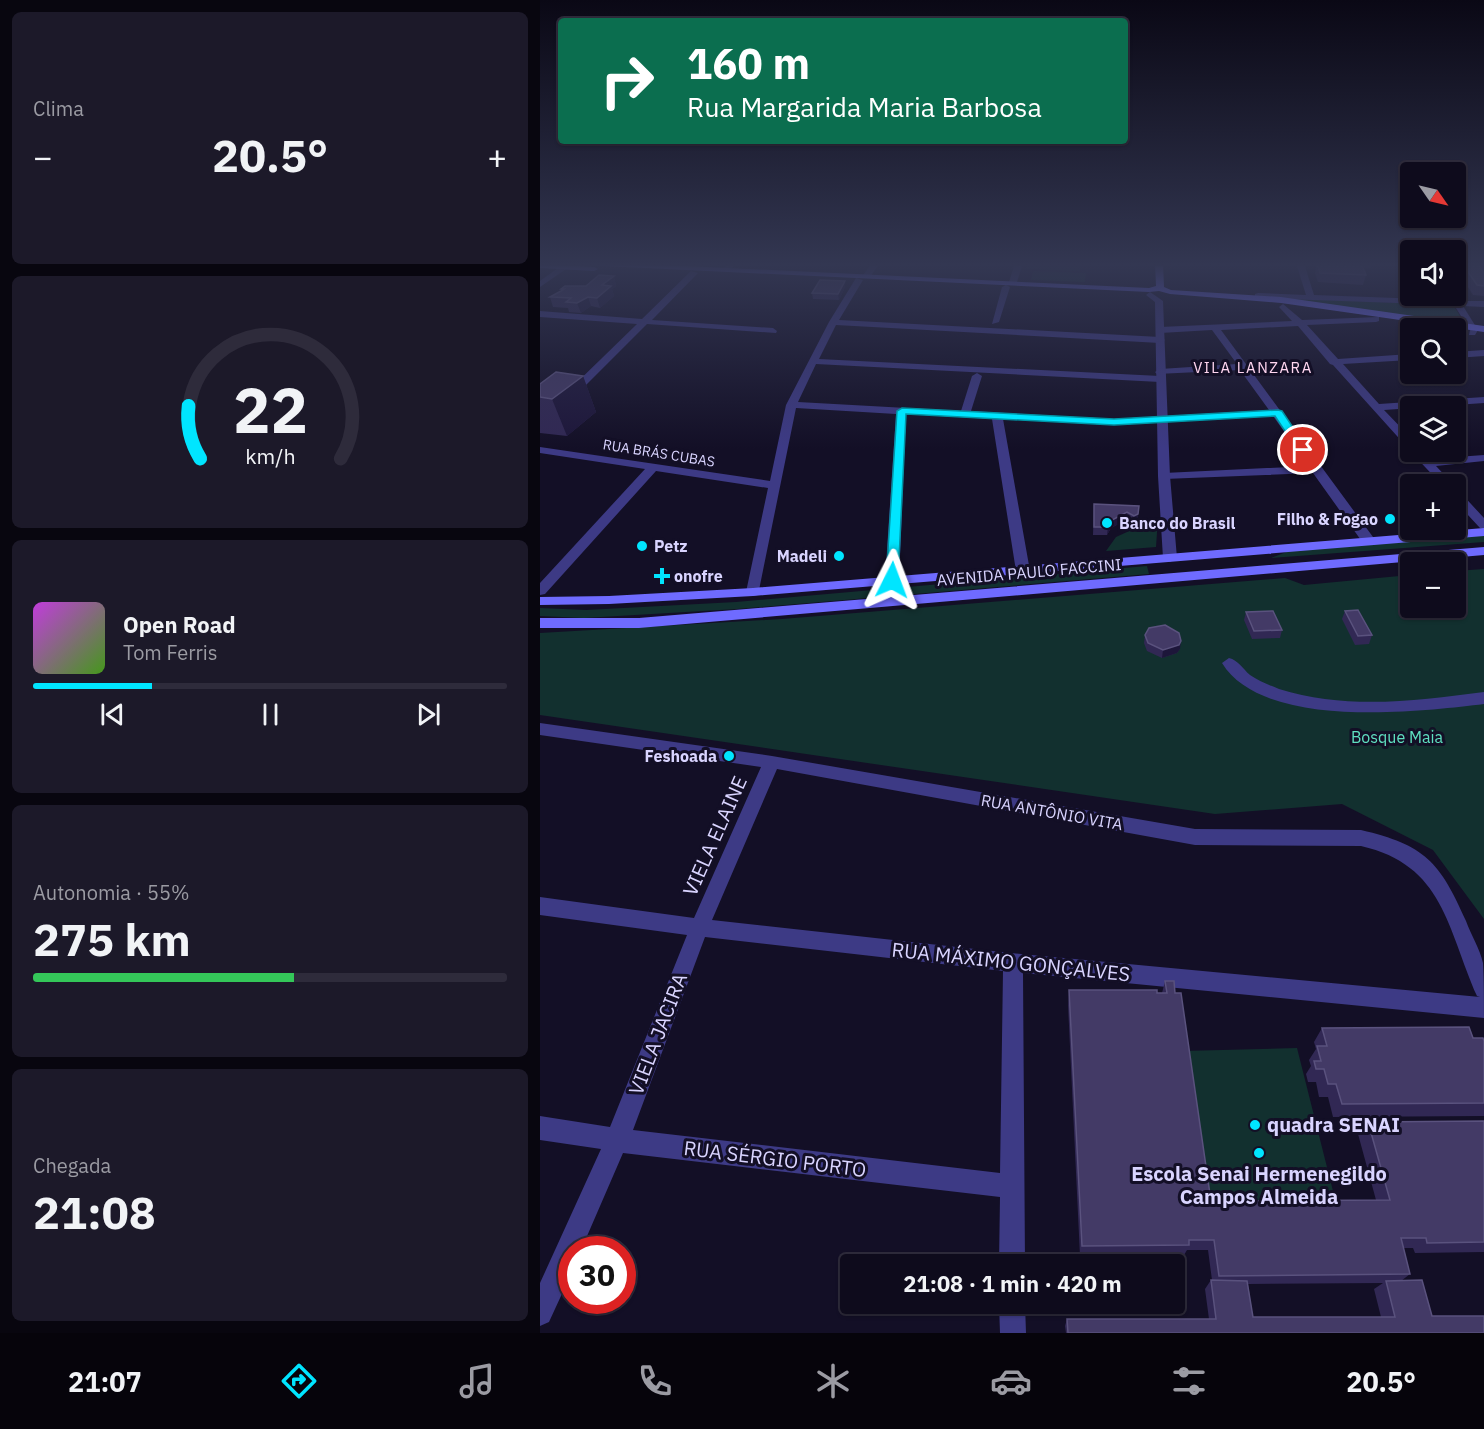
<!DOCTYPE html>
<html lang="pt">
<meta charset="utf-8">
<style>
:root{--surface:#0e0b1c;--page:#1c1929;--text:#f1f3f6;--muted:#9b9ba3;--line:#2e2b3b;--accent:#00e5ff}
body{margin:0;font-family:"IBM Plex Sans",sans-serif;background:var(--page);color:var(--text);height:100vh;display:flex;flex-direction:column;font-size:22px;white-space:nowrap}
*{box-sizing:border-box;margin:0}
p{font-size:20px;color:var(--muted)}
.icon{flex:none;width:33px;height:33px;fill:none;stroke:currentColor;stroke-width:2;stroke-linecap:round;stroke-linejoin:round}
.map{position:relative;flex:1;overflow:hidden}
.panel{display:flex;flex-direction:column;gap:12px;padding:12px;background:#08060f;width:540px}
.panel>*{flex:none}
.guide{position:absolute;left:18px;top:18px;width:570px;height:126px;border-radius:6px;box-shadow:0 2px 4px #0004,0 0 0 2px var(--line);background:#0b6e4f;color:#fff;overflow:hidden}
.needle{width:39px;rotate:124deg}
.tools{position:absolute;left:860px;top:162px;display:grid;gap:12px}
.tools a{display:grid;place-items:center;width:66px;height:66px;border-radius:6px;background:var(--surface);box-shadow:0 2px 4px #0004,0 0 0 2px var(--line);font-size:30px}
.speed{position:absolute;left:18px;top:1236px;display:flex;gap:12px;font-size:30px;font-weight:700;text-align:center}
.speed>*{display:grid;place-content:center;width:78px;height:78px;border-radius:50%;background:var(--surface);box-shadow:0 2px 4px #0004,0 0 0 2px var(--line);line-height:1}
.speed .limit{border:9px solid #d22;background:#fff;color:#111}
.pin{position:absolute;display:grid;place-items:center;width:51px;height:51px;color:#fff;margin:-26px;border:3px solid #fff;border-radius:50%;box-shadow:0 2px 6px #0007}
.me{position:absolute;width:66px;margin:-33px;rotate:3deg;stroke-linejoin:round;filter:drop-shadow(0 0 4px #0008)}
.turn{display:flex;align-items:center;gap:21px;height:126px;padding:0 30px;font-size:27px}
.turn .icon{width:78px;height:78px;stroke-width:2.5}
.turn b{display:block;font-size:42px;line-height:51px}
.big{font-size:45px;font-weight:700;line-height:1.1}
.panel .tile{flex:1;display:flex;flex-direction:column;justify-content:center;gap:9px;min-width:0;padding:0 21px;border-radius:9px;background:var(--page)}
.panel .dial{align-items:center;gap:0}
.dial svg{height:156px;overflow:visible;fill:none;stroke:var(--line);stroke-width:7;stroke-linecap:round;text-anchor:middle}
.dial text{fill:var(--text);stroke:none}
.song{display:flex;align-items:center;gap:18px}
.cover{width:72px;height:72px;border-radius:9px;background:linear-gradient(135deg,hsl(290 70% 55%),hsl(100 70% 35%))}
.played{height:6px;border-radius:3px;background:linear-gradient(90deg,var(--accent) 25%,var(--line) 25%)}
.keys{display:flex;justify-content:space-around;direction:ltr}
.heat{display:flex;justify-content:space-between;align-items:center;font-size:33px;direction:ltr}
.charge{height:9px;border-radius:4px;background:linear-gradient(90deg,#34c759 55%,var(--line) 0)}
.trip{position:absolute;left:300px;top:1254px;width:345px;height:60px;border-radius:6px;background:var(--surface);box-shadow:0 2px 4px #0004,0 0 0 2px var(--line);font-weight:700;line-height:60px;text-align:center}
.menu{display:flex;height:96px;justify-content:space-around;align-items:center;background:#06040b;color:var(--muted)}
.menu .icon{width:42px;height:42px}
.menu .selected{color:var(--accent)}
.menu b{font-size:27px;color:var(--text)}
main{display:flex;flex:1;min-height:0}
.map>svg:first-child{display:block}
.green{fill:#12302f}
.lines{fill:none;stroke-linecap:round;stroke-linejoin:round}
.minor{fill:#3d3a85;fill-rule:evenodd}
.tertiary{fill:#3d3a85;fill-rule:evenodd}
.secondary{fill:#6f6bff;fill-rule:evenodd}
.wall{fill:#312854;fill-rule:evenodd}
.shaded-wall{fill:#1d163a}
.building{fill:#433a66;stroke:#5a527e;stroke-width:1.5}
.route{fill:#00e5ff;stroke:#0095a6;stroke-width:1.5}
.poi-dot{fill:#00e5ff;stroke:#130f26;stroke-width:2}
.labels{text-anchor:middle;stroke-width:6;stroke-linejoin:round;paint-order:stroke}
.far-street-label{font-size:14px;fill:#d9d4ff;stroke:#130f26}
.far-neighbourhood-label{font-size:15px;letter-spacing:1.5px;fill:#ffd6f0;stroke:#130f26}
.poi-label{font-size:16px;font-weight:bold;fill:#d9d4ff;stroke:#130f26;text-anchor:end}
.street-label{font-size:16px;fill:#d9d4ff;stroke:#130f26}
.park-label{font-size:16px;fill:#5fe0c0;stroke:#130f26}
.near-street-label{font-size:20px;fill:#d9d4ff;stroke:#130f26}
.near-poi-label{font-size:20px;font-weight:bold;fill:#d9d4ff;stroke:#130f26;text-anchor:start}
</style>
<main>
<section class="panel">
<div class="tile"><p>Clima</p>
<div class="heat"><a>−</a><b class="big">20.5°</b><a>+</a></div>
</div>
<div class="tile dial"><svg viewBox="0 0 100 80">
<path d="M14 69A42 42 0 1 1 86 69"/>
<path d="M14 69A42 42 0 0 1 8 42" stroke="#00e5ff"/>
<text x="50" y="56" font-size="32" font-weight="700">22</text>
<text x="50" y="72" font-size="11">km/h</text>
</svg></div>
<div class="tile">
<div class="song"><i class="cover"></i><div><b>Open Road</b><p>Tom Ferris</p></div></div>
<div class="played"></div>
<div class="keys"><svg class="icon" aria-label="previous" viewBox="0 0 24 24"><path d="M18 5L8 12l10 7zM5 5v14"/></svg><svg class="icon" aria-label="pause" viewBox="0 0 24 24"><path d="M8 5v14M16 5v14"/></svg><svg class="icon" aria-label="next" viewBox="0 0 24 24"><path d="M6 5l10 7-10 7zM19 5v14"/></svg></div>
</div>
<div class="tile"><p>Autonomia · 55%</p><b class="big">275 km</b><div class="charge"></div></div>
<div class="tile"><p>Chegada</p><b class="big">21:08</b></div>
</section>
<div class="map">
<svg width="944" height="1333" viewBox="0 0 944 1333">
<rect width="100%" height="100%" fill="#130f26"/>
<path class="green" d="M489,263H541L540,271L487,269Z
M493,271L546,273L545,282L491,280Z
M739,298L913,305L925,324Z
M618,518L616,547L566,551L576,537Z
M944,535V542L731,558L754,549Z
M607,566L609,574L197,609L44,618L0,616V608L46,610L196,602Z
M944,569V919L893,850L802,804L675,814L0,715V633L242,619L745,578L764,585L870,575V608H915V571Z
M757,1048L795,1199L667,1202L642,1051Z"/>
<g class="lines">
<path class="minor" d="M189,263H197L189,271H183L182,269Z
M332,263H340L330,277H324L323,275Z
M475,263H483L477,282L473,284L469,282Z
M756,263H764L774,295L911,300L910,298L914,296L920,301H944V307L923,306L938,330L935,335H929L930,330L914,305L715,298V294L718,293L766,295Z
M22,265L29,267L0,287V281Z
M151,271L158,273L112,320L233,328L237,331L236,333L107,324L33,398L0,422V414L25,394L97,324L0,317V311L102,319Z
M316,278L323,280L299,320L620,337L625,340L620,343L296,325L279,359L620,376L625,379L620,382L276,364L258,402L421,411L432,376L437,373L442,376L431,411L574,419L729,410L700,370L617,374L615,372L620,369L697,364L672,330L620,333L616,330L620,327L752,321L739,307L743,304L762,320L839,317V321L836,322L767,325L798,359L870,354V360L803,364L839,404L944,397V403L844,410L870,437V447L866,446L793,365L790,364L758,326L681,330L833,537L834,540L833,543H823L773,473L624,479L618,476L624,473L769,466L733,416L574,425L463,419L490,571L483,575L476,571L452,419L366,414L359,580L352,584L345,580L356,414L256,408L218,595L213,596L206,592L228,488L116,471L5,594L0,595V583L105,469L0,453V447L230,481L246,405L289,322Z
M466,285L470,287L459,322L452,324L462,287Z
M944,350V356L915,358V352Z
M871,452H882L889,459L944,455V461L896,466L913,484H901Z
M915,490L919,491L944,518V529L940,528L915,501Z
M689,658C698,660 703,669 710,675C719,681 729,685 739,689C806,710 876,701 944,692V704C878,712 723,730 682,663Z
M0,723L232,756L655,829L821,830C885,845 900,862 926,921C931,935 940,949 943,963C944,979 944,1002 944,1018L483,973L485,1264H459L460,1197L83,1153L41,1250H32V1272L9,1322L0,1326V1283L61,1149L0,1140V1116L70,1127L147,935L0,915V897L154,918L221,767L0,735ZM237,769L655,845L821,846C904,865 907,928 937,996L940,997L471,953L172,920ZM165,937L463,971L460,1173L93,1130Z
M459,1304H485L486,1333H460Z"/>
<path class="tertiary" d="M610,292L623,301L630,476L637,558L630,562L623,558L618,476L615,302L606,295Z"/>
<path class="secondary" d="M39,263H84L609,288L616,286L615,263H623L624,287L631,290L741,297L944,326V332L741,303L630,294L619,291L609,292L43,265Z
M0,264L54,267L58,269L54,271L0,268Z
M944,528V536L213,596L69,604L0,605V597L69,596L213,588Z
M944,547V555L99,628H0V618H99Z"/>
</g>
<path class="wall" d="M777,263L815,265L814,263H832L831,268L823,267L826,275L823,285L778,282L775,273Z
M915,263H944V296L933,295L915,266Z
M74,276L76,286L72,289L74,296L60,308L51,306L41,313L29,312L28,308L13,307L10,297L21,291V289L46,286Z
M305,281V287L299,300L273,299L272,293Z
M43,376L56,412L27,436L0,433V384Z
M554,504L599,506L597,522L593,524L586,520L571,528L567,535H553Z
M805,611L832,635L829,644L815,645L802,619Z
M706,612L742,630L740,638L712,639L704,620Z
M605,635L640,649L637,653L622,658L607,651L604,643Z
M625,981L671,1201L836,1200L818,1134L828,1122L944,1121V1252L875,1253L873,1248H863L870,1274L861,1281L892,1316L944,1333H526L525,1326L527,1319H669L665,1289L671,1280H672L668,1250H647L644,1255L540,1256L528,1005L529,990L622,993ZM843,1283L834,1289L841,1317H713L708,1284Z
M782,1028L933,1038L944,1041V1116L793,1117L788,1097H779L776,1082H768L766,1074L771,1066L769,1060L776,1049L774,1042Z"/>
<path class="shaded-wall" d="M74,276L76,286L72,289L74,296L60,308L57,298L62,285Z
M305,281V287L299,300L298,294Z
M48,297L51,306L41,313L37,303Z
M43,376L56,412L27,436L12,399Z
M599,506L597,522L593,524L594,516Z
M587,512L586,520L571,528L567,535L568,527L572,520Z
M641,641L640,649L637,653L622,658L623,650Z"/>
<path class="building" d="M777,263L822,265L826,275L780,273Z
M922,263H937L943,272H944V286L937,285Z
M59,275L74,276L62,285L71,286L57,298L48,297L37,303L26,302L31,298L10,297L21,291L24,289H21L25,286H46Z
M280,280L305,281L298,294L272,293Z
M16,372L43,376L12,399L0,397V384Z
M554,504L599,506L598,514L594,516L587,512L572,520L568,527H554Z
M818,610L832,635L818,636L805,611Z
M733,611L742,630L714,631L706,612Z
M625,625L639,633L641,641L639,645L623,650L608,643L605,635L609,628Z
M625,981H634L635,993H641L671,1201L850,1200L828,1122L944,1121V1242L887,1243L886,1238H861L870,1274L679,1276L674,1240H649V1245L542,1246L529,990H617V993H627Z
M929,1027L933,1038H943L944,1041V1103L802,1104L796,1084H788L784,1069H776L774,1061H781L777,1046H787L782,1028Z
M671,1280L707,1281L713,1317H855L846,1281L882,1280L892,1316H944V1333H528L527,1319H676Z"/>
<linearGradient id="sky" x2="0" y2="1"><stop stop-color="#0a0815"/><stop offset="0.59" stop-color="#333752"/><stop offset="1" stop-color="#333752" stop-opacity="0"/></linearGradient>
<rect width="944" height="449" fill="url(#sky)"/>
<path class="route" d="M362,408L574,419L738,410L742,411L768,450L759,452L735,416L574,425L366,414L358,580L352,584L346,580L357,411Z"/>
<g class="poi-dot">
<circle cx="850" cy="519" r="6"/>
<circle cx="567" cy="523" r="6"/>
<circle cx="102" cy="546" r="6"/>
<circle cx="299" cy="556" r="6"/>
<path d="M119 567h6v6h6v6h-6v6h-6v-6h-6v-6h6z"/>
<circle cx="189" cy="756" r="6"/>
<circle cx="715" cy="1125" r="6"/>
<circle cx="719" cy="1153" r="6"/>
</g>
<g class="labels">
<g class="far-street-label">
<text transform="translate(119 453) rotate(9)" y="5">RUA BRÁS CUBAS</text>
</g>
<g class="far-neighbourhood-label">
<text x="713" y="373">VILA LANZARA</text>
</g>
<g class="poi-label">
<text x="838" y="525">Filho &amp; Fogao</text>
<text x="579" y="529" text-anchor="start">Banco do Brasil</text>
<text x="114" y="552" text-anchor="start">Petz</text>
<text x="287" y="562">Madeli</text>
<text x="134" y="582" text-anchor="start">onofre</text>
<text x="177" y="762">Feshoada</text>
</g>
<g class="street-label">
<text transform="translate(489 572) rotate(-5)" y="6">AVENIDA PAULO FACCINI</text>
<text transform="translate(512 812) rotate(10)" y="6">RUA ANTÔNIO VITA</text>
</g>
<g class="park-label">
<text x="857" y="743">Bosque Maia</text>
</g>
<g class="near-street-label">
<text transform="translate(175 836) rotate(-66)" y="7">VIELA ELAINE</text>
<text transform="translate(471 962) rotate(6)" y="7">RUA MÁXIMO GONÇALVES</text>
<text transform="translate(118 1034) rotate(-69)" y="7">VIELA JACIRA</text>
<text transform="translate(235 1159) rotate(7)" y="7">RUA SÉRGIO PORTO</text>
</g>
<g class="near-poi-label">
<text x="727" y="1132">quadra SENAI</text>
<text x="719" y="1181" text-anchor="middle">Escola Senai Hermenegildo<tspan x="719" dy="23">Campos Almeida</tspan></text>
</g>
</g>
</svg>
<div class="tools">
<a><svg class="needle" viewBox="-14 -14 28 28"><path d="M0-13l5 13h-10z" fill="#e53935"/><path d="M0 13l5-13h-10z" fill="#9b9ba3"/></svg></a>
<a><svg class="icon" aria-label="sound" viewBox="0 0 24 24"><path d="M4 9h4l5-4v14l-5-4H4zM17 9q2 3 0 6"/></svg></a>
<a><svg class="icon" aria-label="search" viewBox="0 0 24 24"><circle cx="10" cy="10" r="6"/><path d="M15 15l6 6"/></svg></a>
<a><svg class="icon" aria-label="layers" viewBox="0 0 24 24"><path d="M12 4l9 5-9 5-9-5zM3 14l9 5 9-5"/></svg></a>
<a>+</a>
<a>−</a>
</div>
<div class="speed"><div class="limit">30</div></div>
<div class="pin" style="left:763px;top:450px;background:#d93025"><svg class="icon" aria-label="arrive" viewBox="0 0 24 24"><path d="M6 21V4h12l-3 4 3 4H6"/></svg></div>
<svg class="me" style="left:352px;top:580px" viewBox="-20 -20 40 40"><path d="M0-17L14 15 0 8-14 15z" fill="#00e5ff" stroke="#fff" stroke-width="4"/></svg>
<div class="trip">21:08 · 1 min · 420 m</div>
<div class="guide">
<div class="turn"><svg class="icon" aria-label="right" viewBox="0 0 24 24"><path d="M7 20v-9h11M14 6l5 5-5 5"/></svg><div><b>160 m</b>Rua Margarida Maria Barbosa</div></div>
</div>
</div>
</main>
<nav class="menu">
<b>21:07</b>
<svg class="icon selected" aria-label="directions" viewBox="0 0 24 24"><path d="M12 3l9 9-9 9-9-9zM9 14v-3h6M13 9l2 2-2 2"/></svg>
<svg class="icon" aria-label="music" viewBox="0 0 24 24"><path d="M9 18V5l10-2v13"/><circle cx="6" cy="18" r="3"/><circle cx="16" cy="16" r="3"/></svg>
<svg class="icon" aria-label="phone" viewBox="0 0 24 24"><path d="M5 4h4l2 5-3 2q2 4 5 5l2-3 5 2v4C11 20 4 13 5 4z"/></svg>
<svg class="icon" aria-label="climate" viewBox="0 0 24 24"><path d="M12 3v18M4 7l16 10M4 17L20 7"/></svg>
<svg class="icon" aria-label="car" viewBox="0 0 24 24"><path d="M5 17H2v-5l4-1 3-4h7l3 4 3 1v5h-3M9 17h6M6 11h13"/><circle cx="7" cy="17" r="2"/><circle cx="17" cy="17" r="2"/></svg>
<svg class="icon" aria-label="filters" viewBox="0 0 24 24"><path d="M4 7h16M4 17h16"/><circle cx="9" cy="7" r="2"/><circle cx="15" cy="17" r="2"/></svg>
<b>20.5°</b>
</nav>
